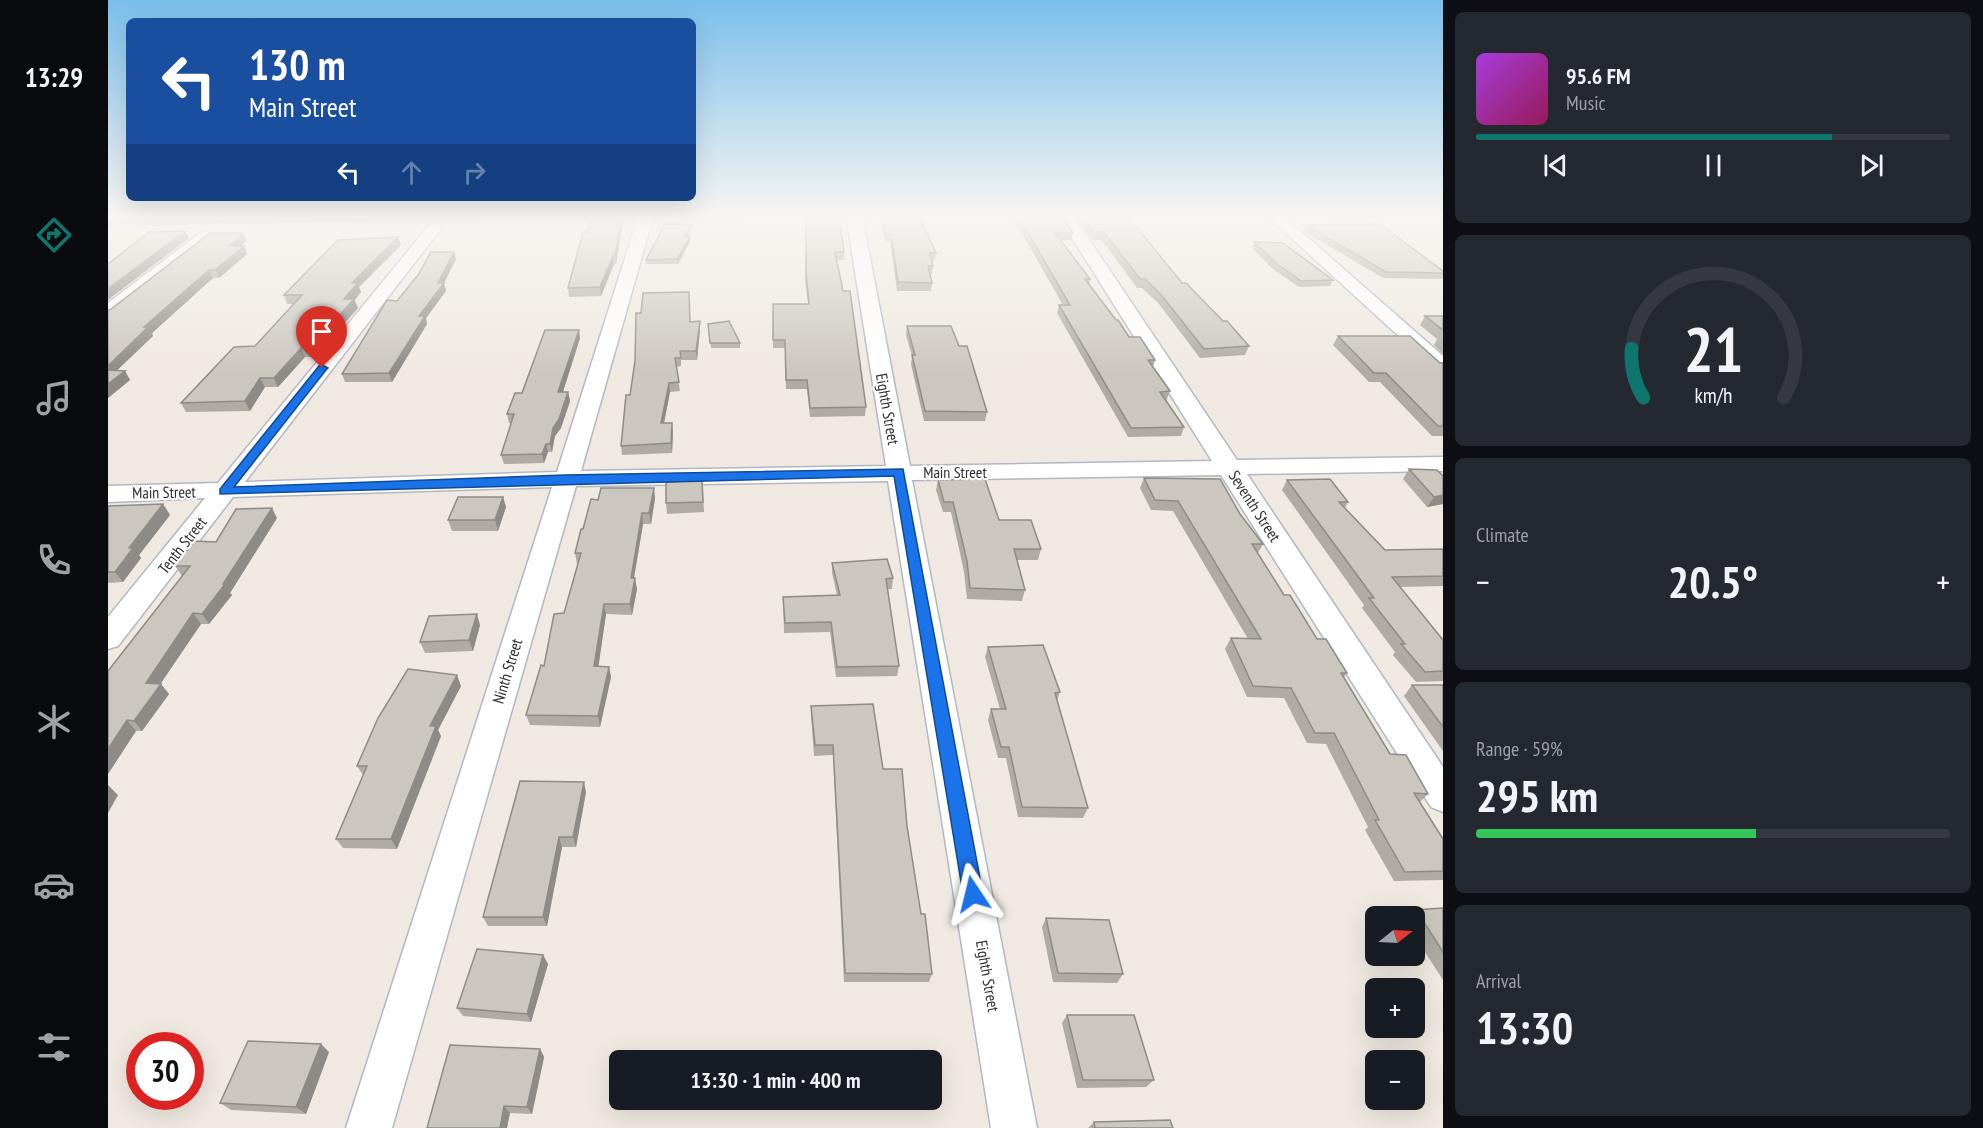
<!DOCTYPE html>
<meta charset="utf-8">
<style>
:root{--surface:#171b24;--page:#242831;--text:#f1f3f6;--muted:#9ea1a6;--line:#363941;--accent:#0f766e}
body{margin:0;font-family:"PT Sans Narrow",sans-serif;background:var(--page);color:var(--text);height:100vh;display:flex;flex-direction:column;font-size:22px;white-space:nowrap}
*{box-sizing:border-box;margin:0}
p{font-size:20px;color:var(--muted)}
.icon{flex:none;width:33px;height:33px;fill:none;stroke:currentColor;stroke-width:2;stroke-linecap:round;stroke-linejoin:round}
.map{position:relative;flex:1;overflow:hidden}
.drawer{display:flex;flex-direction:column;gap:12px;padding:12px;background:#0d0f14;width:540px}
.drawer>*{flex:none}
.top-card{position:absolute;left:18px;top:18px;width:570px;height:183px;border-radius:9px;box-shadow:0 6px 24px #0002;background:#1a4fa0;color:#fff;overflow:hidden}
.needle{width:39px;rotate:72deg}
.tools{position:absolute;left:1257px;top:906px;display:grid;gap:12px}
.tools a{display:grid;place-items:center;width:60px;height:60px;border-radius:9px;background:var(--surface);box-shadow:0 6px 24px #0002;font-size:30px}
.speed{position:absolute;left:18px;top:1032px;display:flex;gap:12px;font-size:30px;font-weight:700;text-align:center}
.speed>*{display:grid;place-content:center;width:78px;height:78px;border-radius:50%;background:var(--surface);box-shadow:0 6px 24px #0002;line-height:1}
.speed .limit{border:9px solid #d22;background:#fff;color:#111}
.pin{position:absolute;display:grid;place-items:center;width:51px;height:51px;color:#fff;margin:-62px -26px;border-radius:50% 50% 50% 0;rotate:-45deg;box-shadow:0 0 6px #0007}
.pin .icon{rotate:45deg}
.me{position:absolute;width:66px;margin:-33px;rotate:350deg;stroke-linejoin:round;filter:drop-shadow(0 0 4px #0008)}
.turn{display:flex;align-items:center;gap:21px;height:126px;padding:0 24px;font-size:27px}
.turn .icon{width:78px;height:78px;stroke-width:2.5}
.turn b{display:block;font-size:42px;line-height:51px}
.lanes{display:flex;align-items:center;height:57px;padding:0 24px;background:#0003;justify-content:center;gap:30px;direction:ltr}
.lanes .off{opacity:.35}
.big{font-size:45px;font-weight:700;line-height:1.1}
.drawer .widget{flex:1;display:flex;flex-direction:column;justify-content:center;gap:9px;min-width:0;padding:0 21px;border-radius:9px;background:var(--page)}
.drawer .dial{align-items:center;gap:0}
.dial svg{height:156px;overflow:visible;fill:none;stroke:var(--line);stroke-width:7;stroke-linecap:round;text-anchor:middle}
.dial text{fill:var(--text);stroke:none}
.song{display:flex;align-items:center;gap:18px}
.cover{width:72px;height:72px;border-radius:9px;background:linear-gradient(135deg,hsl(280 70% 55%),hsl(330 70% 35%))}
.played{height:6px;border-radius:3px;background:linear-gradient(90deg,var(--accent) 75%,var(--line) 75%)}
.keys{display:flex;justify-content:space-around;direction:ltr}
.heat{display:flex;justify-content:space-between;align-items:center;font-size:33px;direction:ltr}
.charge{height:9px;border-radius:4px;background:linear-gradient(90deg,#34c759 59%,var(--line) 0)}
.trip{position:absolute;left:501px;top:1050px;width:333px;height:60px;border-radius:9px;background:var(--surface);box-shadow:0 6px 24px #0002;font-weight:700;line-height:60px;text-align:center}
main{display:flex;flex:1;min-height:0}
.dock{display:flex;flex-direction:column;width:108px;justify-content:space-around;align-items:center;background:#090b0e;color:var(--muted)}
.dock .icon{width:42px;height:42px}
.dock .on{color:var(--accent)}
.dock b{font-size:27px;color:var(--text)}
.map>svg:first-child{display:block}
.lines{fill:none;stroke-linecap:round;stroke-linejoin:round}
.stream{stroke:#75cff0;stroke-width:4.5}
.minor-casing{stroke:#b4b7c1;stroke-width:3}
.minor{fill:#fff;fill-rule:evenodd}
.wall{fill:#afaba4}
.shaded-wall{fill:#8e8b86}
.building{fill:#cbc7bf;stroke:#8e8b86;stroke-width:1.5}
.route{fill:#1a73e8;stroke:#114b97;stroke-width:1.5}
.labels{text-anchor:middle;stroke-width:4.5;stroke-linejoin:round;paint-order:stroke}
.street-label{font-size:16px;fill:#2e2e2e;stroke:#fff}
</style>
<main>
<nav class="dock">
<b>13:29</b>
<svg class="icon on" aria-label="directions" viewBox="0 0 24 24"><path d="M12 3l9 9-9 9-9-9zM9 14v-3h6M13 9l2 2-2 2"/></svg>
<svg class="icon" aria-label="music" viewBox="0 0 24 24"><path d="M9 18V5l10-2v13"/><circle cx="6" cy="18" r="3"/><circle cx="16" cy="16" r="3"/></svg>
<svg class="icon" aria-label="phone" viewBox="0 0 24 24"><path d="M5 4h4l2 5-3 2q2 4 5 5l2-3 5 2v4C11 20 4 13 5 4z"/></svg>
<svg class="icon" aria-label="climate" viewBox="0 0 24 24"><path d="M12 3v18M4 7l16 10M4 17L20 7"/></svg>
<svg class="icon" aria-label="car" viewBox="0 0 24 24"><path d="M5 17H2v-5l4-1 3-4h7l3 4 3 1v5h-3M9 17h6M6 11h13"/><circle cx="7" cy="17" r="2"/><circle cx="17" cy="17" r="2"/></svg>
<svg class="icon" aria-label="filters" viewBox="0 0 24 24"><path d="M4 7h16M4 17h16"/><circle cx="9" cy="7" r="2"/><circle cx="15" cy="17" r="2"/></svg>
</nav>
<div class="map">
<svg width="1335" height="1128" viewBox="0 0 1335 1128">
<rect width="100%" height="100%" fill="#efe9e1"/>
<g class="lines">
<path class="stream" d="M0,224L644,214"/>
<g class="minor-casing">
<path id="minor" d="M0,214H43L36,218L0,219Z
M531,214H546L473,471L778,466L739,221L747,216L755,221L802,466L1104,461L951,217L952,214H964L1129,460L1335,457V471L1139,474L1335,767V812L1323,807L1113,475L804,480L929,1128H883L780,481L468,486L284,1128H238L444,487L125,497L10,646L0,649V617L97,498L0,502V486L110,483L322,224H332L335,227L332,230L137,482L449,472Z
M1157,214H1173L1335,356V372L1328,370Z
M98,231L106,236L104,239L6,316L0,317V303L92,233Z"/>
</g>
<use href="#minor" class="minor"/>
</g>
<path class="wall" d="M771,214H810L828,253L827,260L824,261L825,266L824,274H822L824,283L823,291H789L782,241H777Z
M906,214H953L965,233L963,240L953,241L982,279L981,284L1021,337L1047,360L1045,367L1062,391L1058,401L1076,427L1073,436L1020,437L949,313L951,305H955L905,218Z
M967,214H1018L1074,283L1141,346L1137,355L1092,358L1051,304L1034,288H1029L994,240H984Z
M698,217L736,252V260H729L758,407L757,416L702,417L699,389H678L677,348H665V304H700L697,281Z
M583,225V229L580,237L582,241L570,264H538V260Z
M1198,225L1335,271V278L1334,279L1275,278L1195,231Z
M514,227L508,264H506L493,296L461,297L460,288Z
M290,237L293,245L251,287L253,292L247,300L250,308L206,357H197L170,387H157L142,411L78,412L73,403L147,346L186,304H179L176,295Z
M139,240L133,246H136L139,254L111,278H105L44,333L45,336L9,370L17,371L22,380L0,398V310L3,309Z
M1146,242L1225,280L1222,286L1191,287L1166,270L1144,248Z
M346,252L348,259L336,283L338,291L318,318L319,324L284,382H237L234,374L289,301Z
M1317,316H1335V354L1326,345L1329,339L1312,325Z
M592,321V330L589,360H573V366L568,367L572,391L562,392L556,423L565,432L564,453L514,455L513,446L522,395L527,361L582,322Z
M600,324L632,343V348H603Z
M799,326L879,412L877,421H816L803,364L804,356L798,335Z
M1230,336L1335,363V436H1324L1272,382H1261L1225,345Z
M472,338L455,392H460L462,401L453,428L447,436L444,452H440L436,463L396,464L393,455L404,423H401L399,414L414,393Z
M1301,469L1335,504L1319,507L1295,479Z
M1036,478L1132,514L1155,544L1150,553L1176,595L1209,639L1239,673L1236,677L1282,754L1320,794L1312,802L1335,839V880L1286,881L1257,830L1260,827L1218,744L1199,743L1176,698L1139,697L1117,649L1123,638L1140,639L1065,511L1043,510L1032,488Z
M830,480L891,520L933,549L930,560H909L917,590L914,601L859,599L856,572L843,512H835L828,490Z
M1179,480L1240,502L1237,508L1277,550L1335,549V586L1292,587L1335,640V681L1308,682L1285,655L1287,652L1254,608L1256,605L1174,490Z
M595,490L596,512L559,514L558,503Z
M395,497L398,507L390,531H344L340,520Z
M547,498L543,524H535L526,578L529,589L524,615L498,614L490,666L501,667L503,677L492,727L422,725L418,715L456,613L470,564H469L467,553L475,529Z
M55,504L62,515L31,555L33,558L15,582L0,583V506Z
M169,518L122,593L124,595L101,624H93L52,684L61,694L34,731H28L0,774V671L74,576L67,566L108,542Z
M724,563L785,578L784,589H780L791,666L789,676L728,677L722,632L676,633L675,597L729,595L724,573Z
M372,625L365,651L317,653L312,642Z
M880,647L952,692L949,701L980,808L975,818L910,817L898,758H890L880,720L883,709H892L877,657Z
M1304,685H1335V751L1296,696Z
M353,686L330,730L333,736L289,849L235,848L228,839L255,775L249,766Z
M703,706L775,769L799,826L813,914L824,974L821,982H736L725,755L706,756L703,716Z
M478,792L468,847H454L439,926H380L375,917Z
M1335,908V980L1306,935V916H1300L1308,910Z
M938,918L1015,974L1009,983L945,982L934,927Z
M435,955L440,964L423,1022L355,1016L349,1008Z
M959,1015L1046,1080L1038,1087L969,1088L954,1023Z
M432,1049L436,1057L424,1114L402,1113L319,1128Z
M221,1052L198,1114L123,1110L112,1103Z
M986,1122L987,1128H980Z"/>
<path class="shaded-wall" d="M513,219L514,227L508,264L507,256Z
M583,225V229L578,241L577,237Z
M77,231L81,238L0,300V289Z
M135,233L139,240L125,253L122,246Z
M290,237L293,245L251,287L253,292L246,300L250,308L206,357L202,348L236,299L244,283Z
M582,237V241L570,264L569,259Z
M136,246L139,254L111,278L107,270Z
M346,252L348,259L336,283L338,291L318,318L319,324L284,382L281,373L311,316Z
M505,256L506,264L493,296L492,287Z
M101,270L105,278L44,333L45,336L1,378L0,377V366L36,327Z
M592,321V330L589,360L588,351Z
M471,330L472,338L452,401L450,392Z
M193,348L197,357L170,387L166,378Z
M17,371L22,380L0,398V384Z
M152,378L157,387L142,411L137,401Z
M561,383L562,392L554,433L553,423Z
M460,392L462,401L453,428L447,436L444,452L442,444L445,428Z
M564,423L565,432L564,453L563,443Z
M438,444L440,452L436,463L434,454Z
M546,488L547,498L543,524L541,513Z
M1335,495V504L1319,507L1326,497Z
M395,497L398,507L390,531L387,520Z
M55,504L62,515L31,555L33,558L15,582L7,572L21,548Z
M164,508L169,518L122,593L124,595L101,624L94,614L115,584Z
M534,513L535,524L524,589L523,578Z
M527,578L529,589L524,615L522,604Z
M496,604L498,614L489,677L486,666Z
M85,613L93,624L47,692L53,684L61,694L34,731L26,721L38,683Z
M369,614L372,625L365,651L361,640Z
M501,667L503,677L492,727L490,716Z
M349,675L353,686L330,730L333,736L289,849L283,839L322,726Z
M19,720L28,731L0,774V749Z
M476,782L478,792L468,847L465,837Z
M0,785L10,795L0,813Z
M451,837L454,847L439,926L435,917Z
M435,955L440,964L423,1022L419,1014Z
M213,1044L221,1052L198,1114L188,1107Z
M432,1049L436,1057L424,1114L419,1107Z
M396,1106L402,1113L399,1128H392Z"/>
<path class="building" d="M773,214H810L828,253H822L825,266H820L824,283L790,282L783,234H777Z
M909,214H953L965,233H947L982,279H977L1008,320H1010L1021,337H1032L1047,360H1040L1062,391L1052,392L1076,427L1023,428L951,305H962Z
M974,214H1018L1074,283H1078L1115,321H1119L1141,346L1096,349L1054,296L1037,279H1032L996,232H986Z
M698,217H731L736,252H727L735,291H742L758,407L702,408L699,380H678L677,340H665V304H701L698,273Z
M483,218L513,219L507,256H505L492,287L460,288L475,232H479Z
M557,224L583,225L577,237H582L569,259L538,260Z
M1272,224L1335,271V273L1278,272L1198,225Z
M77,231L0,289V264L41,232Z
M102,233H135L122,246H136L107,270H101L36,327H40L0,366V310L3,309Z
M290,237L244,283H250L236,299H246L202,348H193L166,378H152L137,401L73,403L126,347L147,346L194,295H176L230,240Z
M1146,242L1175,243L1225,280L1193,281L1169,264Z
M323,252H346L330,283H336L311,316H317L281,373L234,374L279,300L289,301L310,275Z
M581,292L582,322L592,321L588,351H572L573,358H567L571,382L561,383L553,423H564L563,443L513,446L518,395H522L527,361L528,313H533L535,293Z
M1317,316H1335V330Z
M621,321L632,343H602L600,324Z
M799,326H843L851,346H859L879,412L817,411L804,355H807Z
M437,330H471L450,392H460L451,419L445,428L442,444H438L434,454L393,455L406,414H399L407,393H414Z
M1230,336H1302L1332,363H1335V426H1330L1278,373H1266Z
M0,370L17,371L0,384Z
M1301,469L1329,470L1335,476V495L1326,497Z
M1036,478L1112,479L1132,514L1155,544H1144L1176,595H1182L1209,639H1218L1239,673H1233L1282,754L1298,755L1320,794L1306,793L1335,839V871L1297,872L1267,820H1271L1226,733H1207L1183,688L1145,686L1123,638L1153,639L1070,501L1047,500Z
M877,479L891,520H923L933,549H906L917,590L862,588L859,561L845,502H836L830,480Z
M1222,479L1240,502H1231L1277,550L1335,549V576L1284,577L1335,640V671L1317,672L1293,644H1297L1261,598H1266L1179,480Z
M594,480L595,502L558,503V482Z
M493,488H546L541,513H534L523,578H527L522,604H496L486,666L501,667L490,716L418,715L433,665L436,666L446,614L456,613L473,553H467L473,529H475L483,499L490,500Z
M350,497H395L387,520H340Z
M55,504L21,548H25L7,572H0V506Z
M164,508L115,584H117L94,614L85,613L38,683L53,684L26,721L19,720L0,749V671L82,566H67L86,541L108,542L128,509Z
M779,559L785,578L778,579L791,666L729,667L723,622L677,623L675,597L732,595L724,563Z
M369,614L361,640L312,642L321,616Z
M935,645L952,692L947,693L980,808L914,807L901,747H893L883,709H898L880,647Z
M300,669L349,675L322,726H328L283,839H228L259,766H249L270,718Z
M1304,685H1335V727Z
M765,704L775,769H794L799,826L813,914H817L824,974L737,973L725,745H707L703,706Z
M412,781L476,782L465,837H451L435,917H375Z
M1335,908V952L1308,910Z
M938,918L1001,920L1015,974L950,973Z
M369,949L435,955L419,1014L349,1008Z
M959,1015H1026L1046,1080H975Z
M140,1041L213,1044L188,1107L112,1103Z
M342,1045L432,1049L419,1107L396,1106L392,1128H319Z
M1062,1120L1065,1128H987L986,1122Z"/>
<linearGradient id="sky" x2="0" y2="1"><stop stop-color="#7abfeb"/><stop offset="0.58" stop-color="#f8f5f2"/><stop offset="1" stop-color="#f8f5f2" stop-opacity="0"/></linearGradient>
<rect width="1335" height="372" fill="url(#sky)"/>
<path class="route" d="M214,365L220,368L218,370L126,487L457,475L795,469L875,894L872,900L865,903L858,900L855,894L786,476L112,494V489L211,366Z"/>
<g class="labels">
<g class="street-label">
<text transform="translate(780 409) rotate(80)" y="6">Eighth Street</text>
<text x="847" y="478">Main Street</text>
<text transform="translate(56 492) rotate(-1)" y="6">Main Street</text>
<text transform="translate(1147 506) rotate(57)" y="6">Seventh Street</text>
<text transform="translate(74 545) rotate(-52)" y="6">Tenth Street</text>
<text transform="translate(399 671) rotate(-73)" y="6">Ninth Street</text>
<text transform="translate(880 976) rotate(80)" y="6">Eighth Street</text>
</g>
</g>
</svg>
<div class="tools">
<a><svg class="needle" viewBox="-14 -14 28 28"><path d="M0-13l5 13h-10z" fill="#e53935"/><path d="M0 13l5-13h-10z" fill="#9ea1a6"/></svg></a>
<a>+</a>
<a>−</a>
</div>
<div class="speed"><div class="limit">30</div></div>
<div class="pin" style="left:214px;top:368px;background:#d93025"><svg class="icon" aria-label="arrive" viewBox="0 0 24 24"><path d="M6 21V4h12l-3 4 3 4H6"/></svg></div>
<svg class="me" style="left:865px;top:894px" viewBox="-20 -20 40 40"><path d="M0-17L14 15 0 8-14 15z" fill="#1a73e8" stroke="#fff" stroke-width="4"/></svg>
<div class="trip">13:30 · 1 min · 400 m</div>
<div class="top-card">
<div class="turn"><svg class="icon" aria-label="left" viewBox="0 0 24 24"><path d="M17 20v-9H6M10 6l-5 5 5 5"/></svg><div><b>130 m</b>Main Street</div></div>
<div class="lanes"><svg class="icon" aria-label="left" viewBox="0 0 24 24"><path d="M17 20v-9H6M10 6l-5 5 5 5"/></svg><svg class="icon off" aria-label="ahead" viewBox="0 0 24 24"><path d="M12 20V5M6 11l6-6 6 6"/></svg><svg class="icon off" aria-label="right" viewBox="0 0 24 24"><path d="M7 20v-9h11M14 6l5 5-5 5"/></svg></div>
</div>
</div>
<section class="drawer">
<div class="widget">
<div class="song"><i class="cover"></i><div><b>95.6 FM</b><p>Music</p></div></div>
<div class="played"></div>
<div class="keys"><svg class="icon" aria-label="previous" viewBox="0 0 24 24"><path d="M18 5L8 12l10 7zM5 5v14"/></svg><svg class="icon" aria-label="pause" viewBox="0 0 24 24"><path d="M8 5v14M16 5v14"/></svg><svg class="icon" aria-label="next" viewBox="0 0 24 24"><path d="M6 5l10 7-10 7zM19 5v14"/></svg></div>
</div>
<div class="widget dial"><svg viewBox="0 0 100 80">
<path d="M14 69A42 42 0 1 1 86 69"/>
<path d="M14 69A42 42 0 0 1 8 44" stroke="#0f766e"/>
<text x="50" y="56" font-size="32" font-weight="700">21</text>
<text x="50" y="72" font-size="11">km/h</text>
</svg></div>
<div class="widget"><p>Climate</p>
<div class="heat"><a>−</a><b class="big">20.5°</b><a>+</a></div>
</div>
<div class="widget"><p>Range · 59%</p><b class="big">295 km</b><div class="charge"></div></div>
<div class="widget"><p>Arrival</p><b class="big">13:30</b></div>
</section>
</main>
